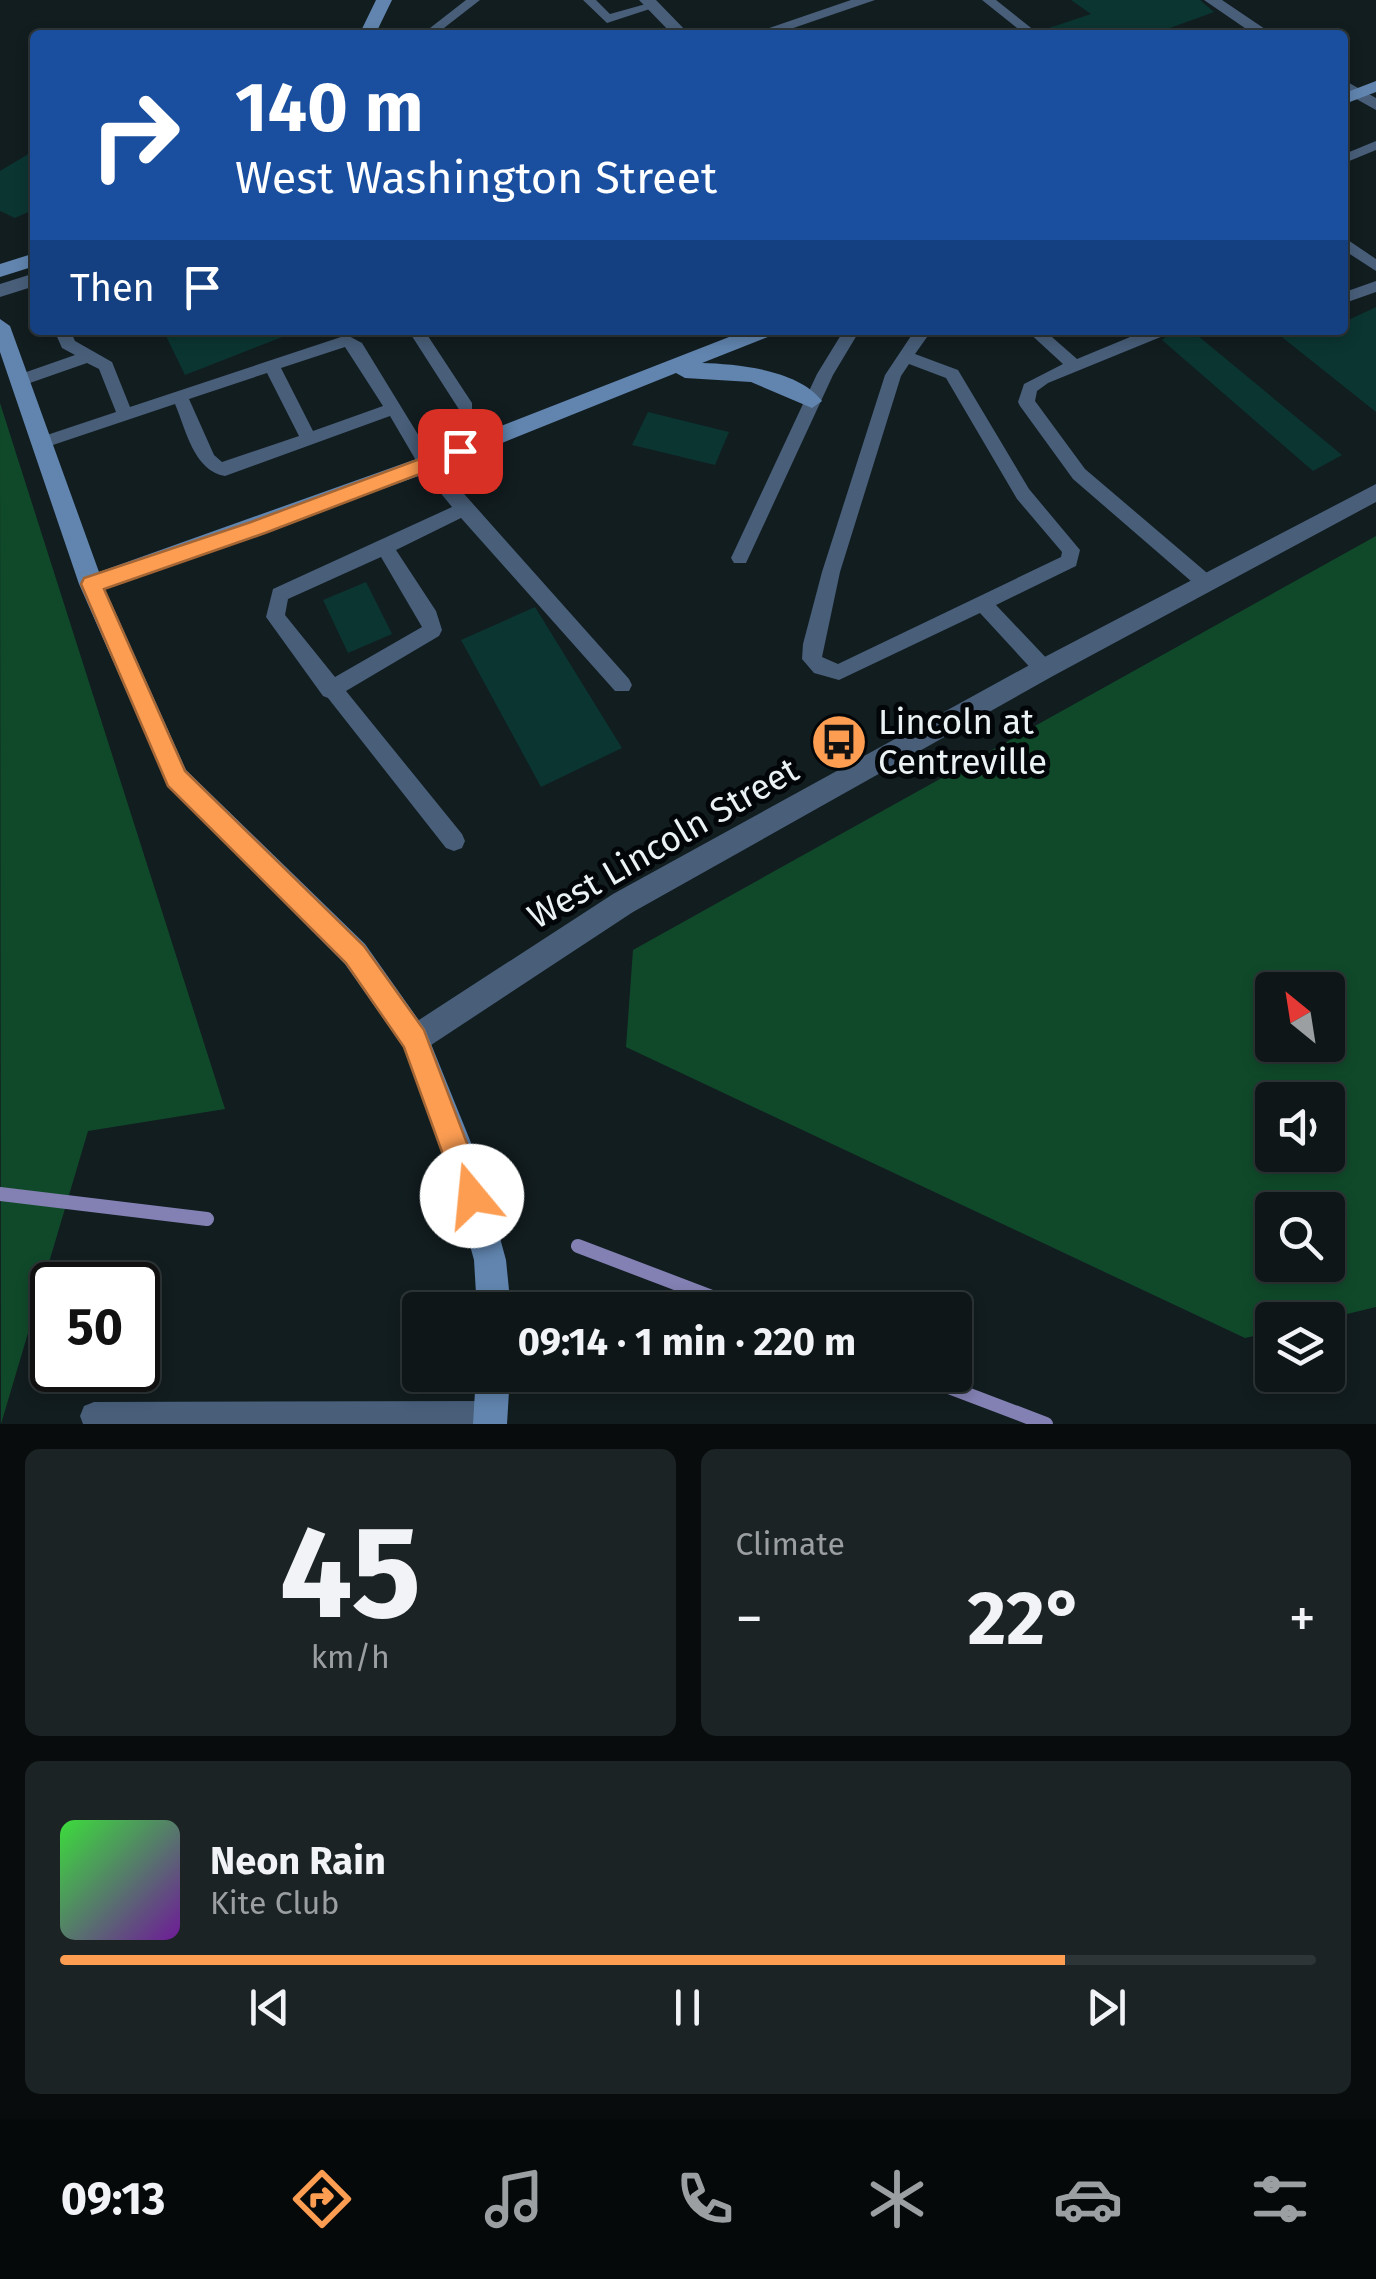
<!DOCTYPE html>
<meta charset="utf-8">
<style>
:root{--surface:#0e1618;--page:#1c2325;--text:#f1f3f6;--muted:#9b9fa2;--line:#2e3537;--accent:#fc9d52}
body{margin:0;font-family:"Fira Sans",sans-serif;background:var(--page);color:var(--text);height:100vh;display:flex;flex-direction:column;font-size:38px;white-space:nowrap}
*{box-sizing:border-box;margin:0}
p{font-size:32px;color:var(--muted)}
.icon{flex:none;width:55px;height:55px;fill:none;stroke:currentColor;stroke-width:2;stroke-linecap:round;stroke-linejoin:round}
.map{position:relative;height:1424px;overflow:hidden}
.drawer{display:flex;flex-direction:column;gap:25px;padding:25px;background:#080c0d;flex:1}
.drawer>*{flex:none}
.banner{position:absolute;left:30px;top:30px;width:1318px;height:305px;border-radius:10px;box-shadow:0 5px 15px #0003,0 0 0 2px var(--line);background:#1a4fa0;color:#fff;overflow:hidden}
.needle{width:65px;rotate:330deg}
.buttons{position:absolute;left:1255px;top:972px;display:grid;gap:20px}
.buttons a{display:grid;place-items:center;width:90px;height:90px;border-radius:10px;background:var(--surface);box-shadow:0 5px 15px #0003,0 0 0 2px var(--line);font-size:50px}
.speed{position:absolute;left:30px;top:1262px;display:flex;gap:20px;font-size:50px;font-weight:700;text-align:center}
.speed>*{display:grid;place-content:center;width:130px;height:130px;border-radius:50%;background:var(--surface);box-shadow:0 5px 15px #0003,0 0 0 2px var(--line);line-height:1}
.speed .limit{border:5px solid #111;border-radius:15px;background:#fff;color:#111}
.pin{position:absolute;display:grid;place-items:center;width:85px;height:85px;color:#fff;margin:-42px;border-radius:20px;box-shadow:0 5px 15px #0006}
.me{position:absolute;width:110px;margin:-55px;rotate:343deg;stroke-linejoin:round;filter:drop-shadow(0 0 8px #0008)}
.turn{display:flex;align-items:center;gap:35px;height:210px;padding:0 40px;font-size:45px}
.turn .icon{width:130px;height:130px;stroke-width:2.5}
.turn b{display:block;font-size:70px;line-height:85px}
.then{display:flex;align-items:center;height:95px;padding:0 40px;background:#0003;gap:20px;font-size:38px}
.big{font-size:75px;font-weight:700;line-height:1.1}
.drawer .card{flex:1;display:flex;flex-direction:column;justify-content:center;gap:15px;min-width:0;padding:0 35px;border-radius:15px;background:var(--page)}
.drawer .dial{align-items:center;gap:0}
.dial b{font-size:130px;line-height:1}
.song{display:flex;align-items:center;gap:30px}
.cover{width:120px;height:120px;border-radius:15px;background:linear-gradient(135deg,hsl(120 70% 55%),hsl(280 70% 35%))}
.played{height:10px;border-radius:5px;background:linear-gradient(90deg,var(--accent) 80%,var(--line) 80%)}
.keys{display:flex;justify-content:space-around;direction:ltr}
.heat{display:flex;justify-content:space-between;align-items:center;font-size:55px;direction:ltr}
.drawer .tiles{flex:1;display:grid;gap:25px;grid-template-columns:1fr 1fr}
.card:last-child{grid-column:span 2}
.trip{position:absolute;left:402px;top:1292px;width:570px;height:100px;border-radius:10px;background:var(--surface);box-shadow:0 5px 15px #0003,0 0 0 2px var(--line);font-weight:700;line-height:100px;text-align:center}
.menu{display:flex;height:160px;justify-content:space-around;align-items:center;background:#06090a;color:var(--muted)}
.menu .icon{width:70px;height:70px}
.menu .selected{color:var(--accent)}
.menu b{font-size:45px;color:var(--text)}
.map>svg:first-child{display:block}
.green{fill:#10492a;fill-rule:evenodd}
.lines{fill:none;stroke-linecap:round;stroke-linejoin:round}
.stream{stroke:#8380b3;stroke-width:14}
.building{fill:#0b3531}
.service{fill:#485e79;fill-rule:evenodd}
.minor{fill:#485e79;fill-rule:evenodd}
.tertiary{fill:#485e79;fill-rule:evenodd}
.secondary{fill:#6185af;fill-rule:evenodd}
.route{fill:#fc9d52;stroke:#a46635;stroke-width:2.5}
.labels{text-anchor:middle;stroke-width:10;stroke-linejoin:round;paint-order:stroke}
.poi-label{font-size:35px;fill:#ebf2f4;stroke:#030608;text-anchor:start}
.street-label{font-size:35px;fill:#ebf2f4;stroke:#030608}
</style>
<div class="map">
<svg width="1376" height="1424" viewBox="0 0 1376 1424">
<rect width="100%" height="100%" fill="#121d20"/>
<path class="green" d="M0,403L225,1109L88,1131L1,1424Z
M1376,536V1307L1322,1320H1272V1332L1245,1338L626,1047L633,950ZM1272,990H1328V1045H1272ZM1272,1100H1328V1155H1272ZM1272,1210H1328V1265H1272Z"/>
<g class="lines">
<path class="stream" d="M0,1194L207,1219
M578,1246L746,1310
M917,1375L1046,1424"/>
</g>
<path class="building" d="M1071,0H1200L1214,12L1151,35H1044L1043,30L1091,14Z
M35,150V209L15,218L0,211V171Z
M1376,307V412L1273,330H1342V323Z
M163,330H289L290,334L185,375Z
M1174,330H1191L1342,455L1313,471L1162,340Z
M648,412L729,432L715,465L632,445Z
M366,582L392,634L348,653L323,600Z
M535,607L622,748L541,787L461,640Z"/>
<g class="lines">
<path class="service" d="M466,0H480L435,35H421Z
M583,0H596L610,14L653,2L659,6L607,23Z
M982,0H996L1040,35H1026Z
M1188,31L1204,35H1182Z
M1376,141V150L1342,164V155Z
M1342,236L1376,259V271L1342,249Z
M1376,281V292L1342,304V293Z
M54,330H70L75,341L112,362L130,407L347,335L362,343L433,459L629,679L632,685L629,691H615L461,518L396,550L436,611L442,630L439,636L346,691L462,834L465,841L462,848L454,851L446,848L328,698L323,696L266,617L273,589L452,507L421,469L390,416L225,476C194,471 186,430 175,404L44,448L38,446V438L116,412L99,369L87,363L27,384H15V376L75,355L62,348ZM345,347L383,406L313,431L281,368ZM267,373L299,436L222,462L214,455L189,399ZM381,557L422,627L335,677L285,615L288,599Z
M408,330H424L472,403V411H460Z
M844,330H860L833,375L746,563H734L731,558L817,374Z
M915,330H932L915,354L958,370L1029,489L1080,550L1076,566L996,605L1051,663L1054,669L1051,675H1037L980,613L839,680L814,673L802,659L803,644L822,572L885,375ZM909,364L946,378L1017,499L1062,552L1061,557L838,664L822,657L840,572L901,376Z
M1026,330H1044L1077,359L1147,330H1170L1168,334L1048,383L1037,391L1035,401L1085,469L1213,578L1215,583L1213,588H1199L1073,479L1020,406L1018,402L1024,384L1063,364Z
M491,1401L501,1405L505,1415L501,1424H83L80,1416L84,1406L94,1402Z"/>
<path class="minor" d="M639,0H656L690,35H673Z
M1204,0H1222L1274,35H1255Z
M1342,79L1376,98V110L1342,91Z"/>
<path class="tertiary" d="M851,0H875L773,35H749Z
M35,273V286L0,297V284Z
M1376,484V502L1053,676L633,912L425,1049L415,1054L405,1049L400,1039L405,1029L613,894L1035,662Z"/>
<path class="secondary" d="M376,0H392L375,35H359Z
M1376,81V92L1342,105V94Z
M35,253V266L0,277V264Z
M0,319L10,326L99,572L419,458L747,330H776L773,335L702,363C738,364 799,370 822,401L812,408L751,382L685,378L676,373L435,470L105,589L186,770L365,944L425,1029L480,1165L506,1260L511,1310H477L474,1260L448,1165L404,1048L345,964L168,786L79,584L0,352Z
M476,1375H510L507,1424H473Z"/>
</g>
<path class="route" d="M460,444L467,446V456L265,533L104,589L185,771L364,946L424,1030L487,1196L483,1207L472,1211L462,1207L404,1047L346,963L168,786L81,584L84,578L251,522Z"/>
<defs>
<g id="bus-disc" transform="scale(2.875)"><circle r="9.5" fill="#fc9d52" stroke="#030608"/><path d="M-5-6H5V4H4V6H2V4H-2V6H-4V4H-5ZM-3.5-4V0h7V-4ZM-3.5 1.2v1.5H-2V1.2ZM2 1.2v1.5H3.5V1.2Z" fill="#111"/></g>
</defs>
<g fill-rule="evenodd">
<use href="#bus-disc" x="839" y="742"/>
</g>
<g class="labels">
<g class="poi-label">
<text x="878" y="734">Lincoln at<tspan x="878" dy="40">Centreville</tspan></text>
</g>
<g class="street-label">
<text transform="translate(663 843) rotate(-30)" y="12">West Lincoln Street</text>
</g>
</g>
</svg>
<div class="buttons">
<a><svg class="needle" viewBox="-14 -14 28 28"><path d="M0-13l5 13h-10z" fill="#e53935"/><path d="M0 13l5-13h-10z" fill="#9b9fa2"/></svg></a>
<a><svg class="icon" aria-label="sound" viewBox="0 0 24 24"><path d="M4 9h4l5-4v14l-5-4H4zM17 9q2 3 0 6"/></svg></a>
<a><svg class="icon" aria-label="search" viewBox="0 0 24 24"><circle cx="10" cy="10" r="6"/><path d="M15 15l6 6"/></svg></a>
<a><svg class="icon" aria-label="layers" viewBox="0 0 24 24"><path d="M12 4l9 5-9 5-9-5zM3 14l9 5 9-5"/></svg></a>
</div>
<div class="speed"><div class="limit">50</div></div>
<div class="pin" style="left:460px;top:451px;background:#d93025"><svg class="icon" aria-label="arrive" viewBox="0 0 24 24"><path d="M6 21V4h12l-3 4 3 4H6"/></svg></div>
<svg class="me" style="left:472px;top:1196px" viewBox="-20 -20 40 40"><circle r="19" fill="#fff"/><path d="M0-13L10 11 0 6-10 11z" fill="#fc9d52"/></svg>
<div class="trip">09:14 · 1 min · 220 m</div>
<div class="banner">
<div class="turn"><svg class="icon" aria-label="right" viewBox="0 0 24 24"><path d="M7 20v-9h11M14 6l5 5-5 5"/></svg><div><b>140 m</b>West Washington Street</div></div>
<div class="then">Then<svg class="icon" aria-label="arrive" viewBox="0 0 24 24"><path d="M6 21V4h12l-3 4 3 4H6"/></svg></div>
</div>
</div>
<section class="drawer">
<div class="tiles">
<div class="card dial"><b>45</b><p>km/h</p></div>
<div class="card"><p>Climate</p>
<div class="heat"><a>−</a><b class="big">22°</b><a>+</a></div>
</div>
<div class="card">
<div class="song"><i class="cover"></i><div><b>Neon Rain</b><p>Kite Club</p></div></div>
<div class="played"></div>
<div class="keys"><svg class="icon" aria-label="previous" viewBox="0 0 24 24"><path d="M18 5L8 12l10 7zM5 5v14"/></svg><svg class="icon" aria-label="pause" viewBox="0 0 24 24"><path d="M8 5v14M16 5v14"/></svg><svg class="icon" aria-label="next" viewBox="0 0 24 24"><path d="M6 5l10 7-10 7zM19 5v14"/></svg></div>
</div>
</div>
</section>
<nav class="menu">
<b>09:13</b>
<svg class="icon selected" aria-label="directions" viewBox="0 0 24 24"><path d="M12 3l9 9-9 9-9-9zM9 14v-3h6M13 9l2 2-2 2"/></svg>
<svg class="icon" aria-label="music" viewBox="0 0 24 24"><path d="M9 18V5l10-2v13"/><circle cx="6" cy="18" r="3"/><circle cx="16" cy="16" r="3"/></svg>
<svg class="icon" aria-label="phone" viewBox="0 0 24 24"><path d="M5 4h4l2 5-3 2q2 4 5 5l2-3 5 2v4C11 20 4 13 5 4z"/></svg>
<svg class="icon" aria-label="climate" viewBox="0 0 24 24"><path d="M12 3v18M4 7l16 10M4 17L20 7"/></svg>
<svg class="icon" aria-label="car" viewBox="0 0 24 24"><path d="M5 17H2v-5l4-1 3-4h7l3 4 3 1v5h-3M9 17h6M6 11h13"/><circle cx="7" cy="17" r="2"/><circle cx="17" cy="17" r="2"/></svg>
<svg class="icon" aria-label="filters" viewBox="0 0 24 24"><path d="M4 7h16M4 17h16"/><circle cx="9" cy="7" r="2"/><circle cx="15" cy="17" r="2"/></svg>
</nav>
